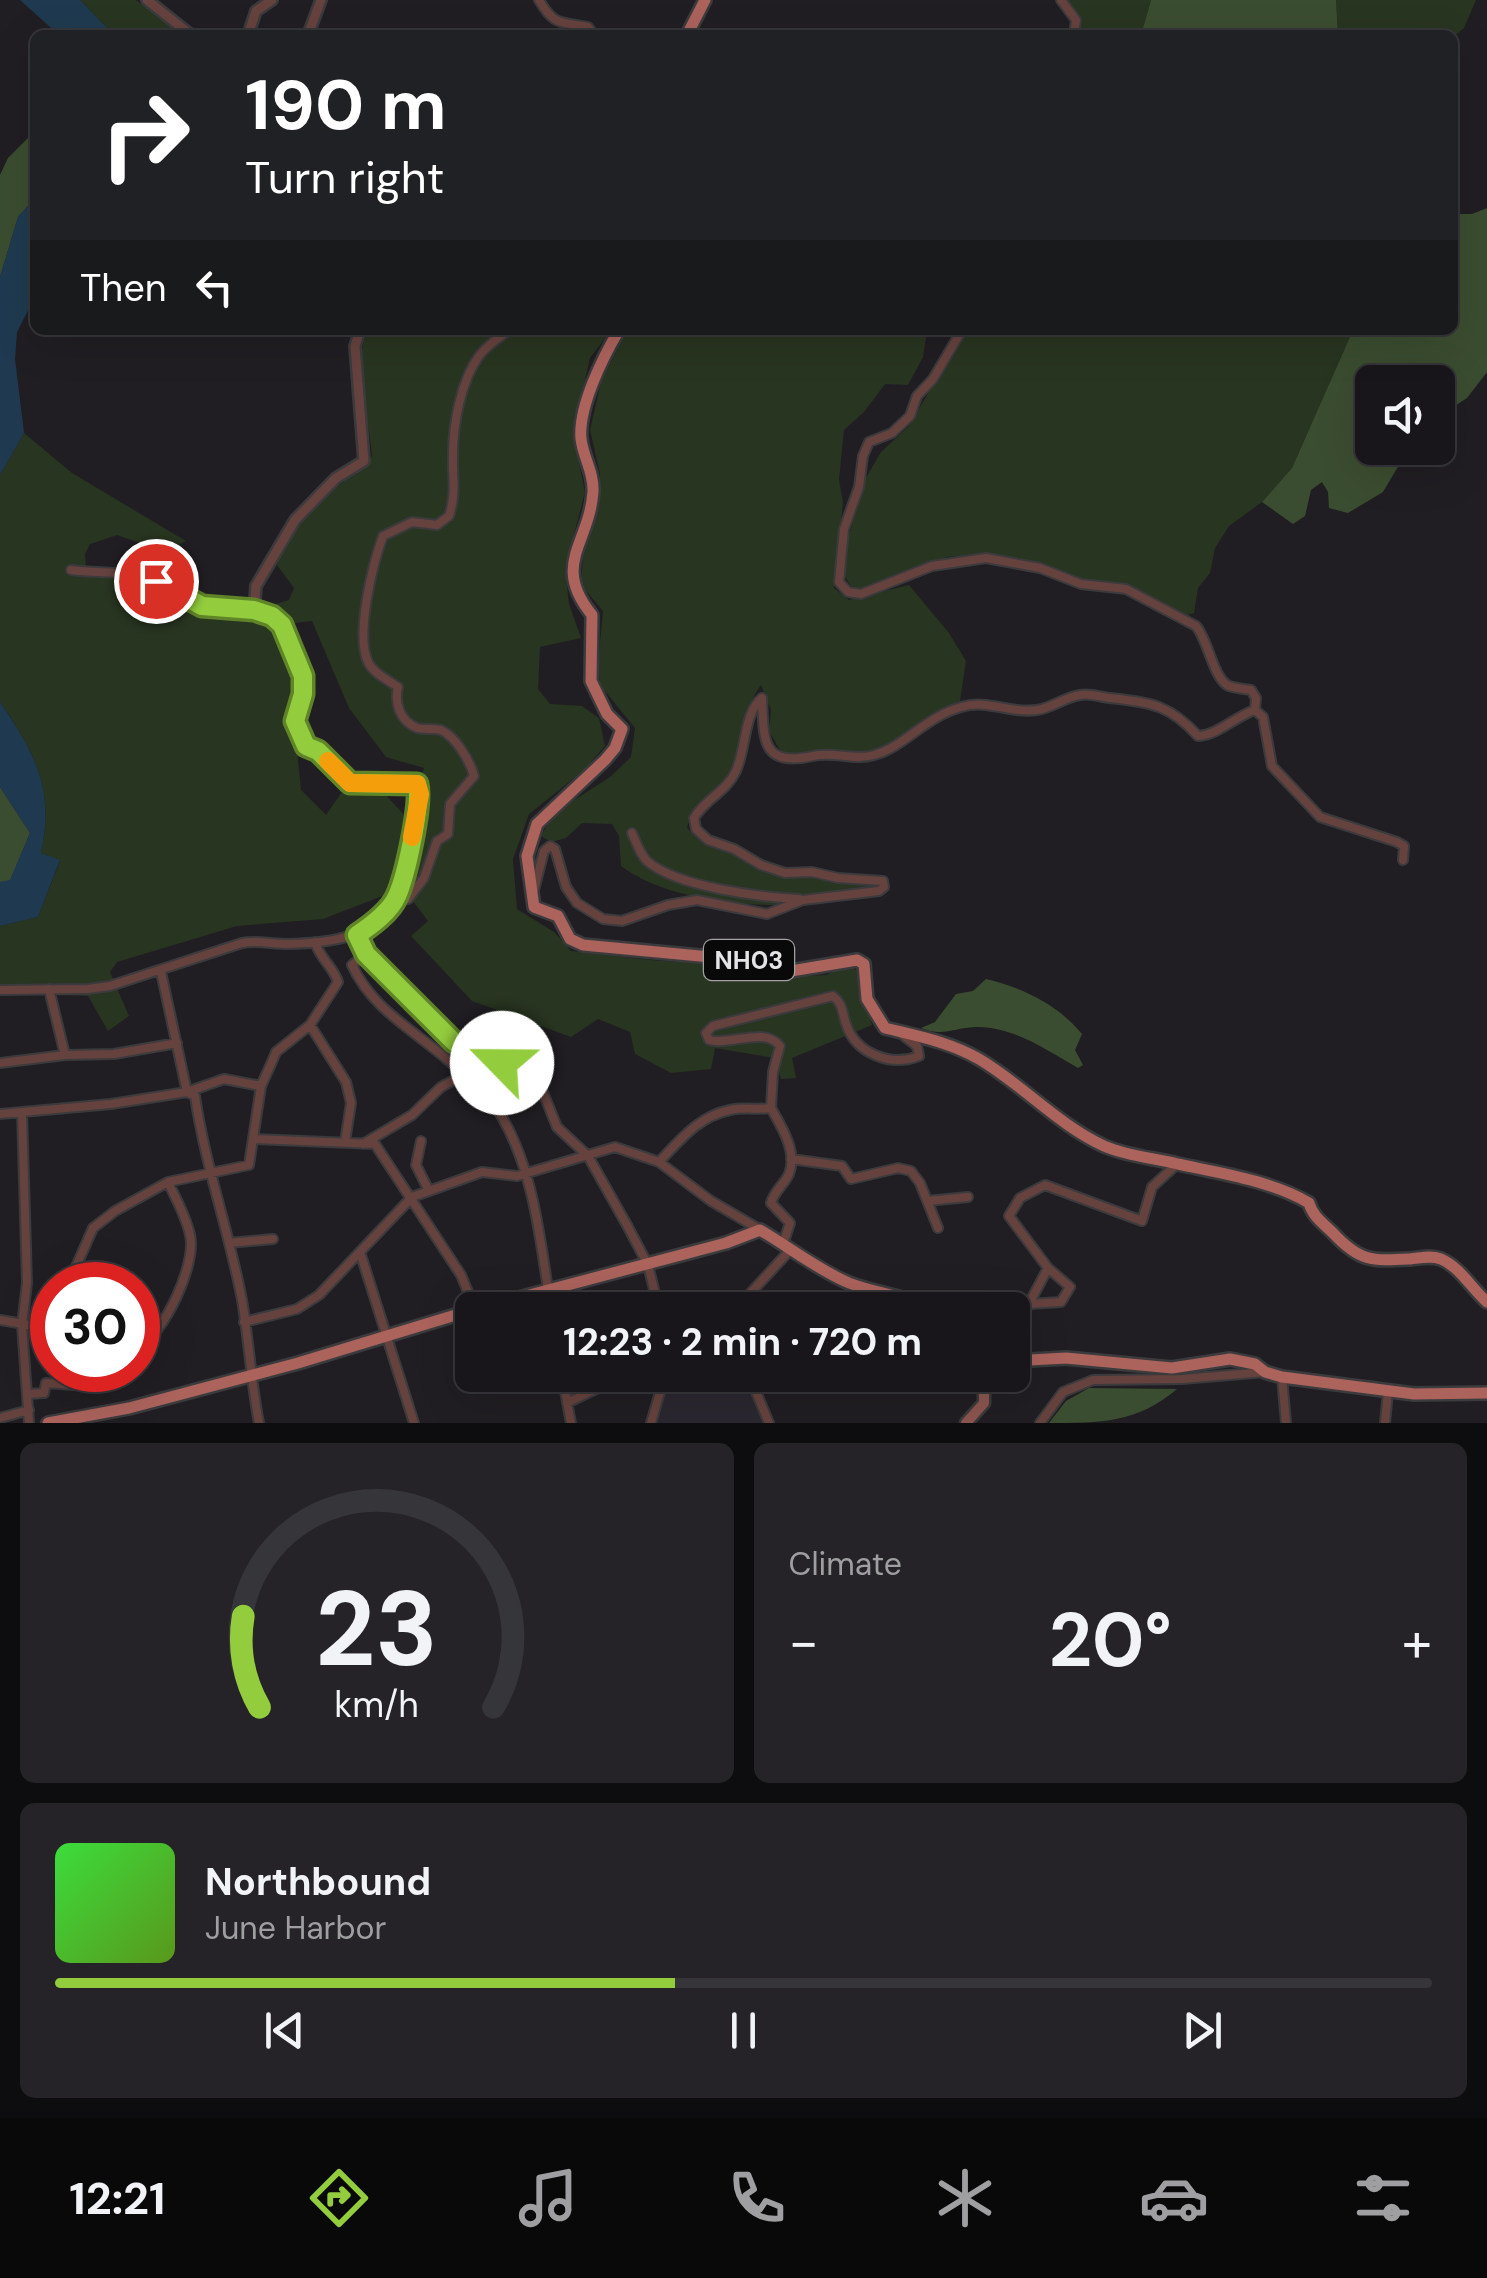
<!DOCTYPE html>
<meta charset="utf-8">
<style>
:root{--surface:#18161a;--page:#252327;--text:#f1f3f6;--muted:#9f9fa2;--line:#363539;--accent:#93cd3d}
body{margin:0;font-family:"DM Sans",sans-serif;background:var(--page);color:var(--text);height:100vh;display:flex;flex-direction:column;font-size:38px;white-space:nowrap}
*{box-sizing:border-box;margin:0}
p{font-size:32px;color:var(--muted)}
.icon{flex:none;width:55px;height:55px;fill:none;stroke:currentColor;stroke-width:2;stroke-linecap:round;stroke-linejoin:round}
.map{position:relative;height:1423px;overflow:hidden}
.panel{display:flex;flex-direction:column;gap:20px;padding:20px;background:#0d0c0e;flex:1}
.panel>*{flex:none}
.hud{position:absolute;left:30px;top:30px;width:1428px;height:305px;border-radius:15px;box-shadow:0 10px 40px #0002,0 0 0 2px var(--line);background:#202124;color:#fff;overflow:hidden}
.buttons{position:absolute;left:1355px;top:365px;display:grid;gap:20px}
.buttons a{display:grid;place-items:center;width:100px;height:100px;border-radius:15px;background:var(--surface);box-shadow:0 10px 40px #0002,0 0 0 2px var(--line);font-size:50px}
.speed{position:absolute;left:30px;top:1262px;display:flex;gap:20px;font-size:50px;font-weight:700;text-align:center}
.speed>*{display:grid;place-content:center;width:130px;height:130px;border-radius:50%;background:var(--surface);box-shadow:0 10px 40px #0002,0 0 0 2px var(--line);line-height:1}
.speed .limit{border:15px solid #d22;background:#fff;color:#111}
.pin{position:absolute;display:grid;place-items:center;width:85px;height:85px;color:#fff;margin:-42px;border:5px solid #fff;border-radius:50%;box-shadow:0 2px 10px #0007}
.me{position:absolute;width:110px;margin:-55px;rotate:293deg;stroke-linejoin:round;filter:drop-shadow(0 0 8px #0008)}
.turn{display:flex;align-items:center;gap:35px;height:210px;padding:0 50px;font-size:45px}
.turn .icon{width:130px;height:130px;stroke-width:2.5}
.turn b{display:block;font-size:70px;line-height:85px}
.then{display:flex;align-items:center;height:95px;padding:0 50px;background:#0003;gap:20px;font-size:38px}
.big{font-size:75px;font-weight:700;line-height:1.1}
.panel .card{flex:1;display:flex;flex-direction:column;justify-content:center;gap:15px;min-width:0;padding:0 35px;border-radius:15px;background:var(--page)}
.panel .dial{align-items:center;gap:0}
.dial svg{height:260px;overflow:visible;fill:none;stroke:var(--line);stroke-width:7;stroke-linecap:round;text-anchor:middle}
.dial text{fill:var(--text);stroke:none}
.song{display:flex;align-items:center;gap:30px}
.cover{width:120px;height:120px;border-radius:15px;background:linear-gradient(135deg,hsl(120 70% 55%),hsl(90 70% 35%))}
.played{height:10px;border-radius:5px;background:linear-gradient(90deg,var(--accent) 45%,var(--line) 45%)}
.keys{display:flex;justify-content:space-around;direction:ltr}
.heat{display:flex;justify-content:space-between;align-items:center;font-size:55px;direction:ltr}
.panel .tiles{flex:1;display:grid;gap:20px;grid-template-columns:1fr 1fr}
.card:last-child{grid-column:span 2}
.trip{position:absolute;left:455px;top:1292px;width:575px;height:100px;border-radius:15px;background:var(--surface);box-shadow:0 10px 40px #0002,0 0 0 2px var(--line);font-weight:700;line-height:100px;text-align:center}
.tabs{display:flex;height:160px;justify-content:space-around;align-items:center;background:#0a090a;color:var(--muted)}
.tabs .icon{width:70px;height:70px}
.tabs .active{color:var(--accent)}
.tabs b{font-size:45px;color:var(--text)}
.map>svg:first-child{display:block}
.built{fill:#2b2730}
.green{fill:#283520}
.forest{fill:#3b4d30}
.water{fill:#1f3a50}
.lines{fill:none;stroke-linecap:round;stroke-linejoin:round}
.minor-casing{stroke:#3b3a3d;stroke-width:12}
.tertiary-casing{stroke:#3b3a3d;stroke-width:14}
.secondary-casing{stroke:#3b3a3d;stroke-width:15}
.primary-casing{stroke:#3b3a3d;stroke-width:16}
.minor{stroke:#66423e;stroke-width:8}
.tertiary{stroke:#66423e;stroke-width:9}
.secondary{stroke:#8d554f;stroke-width:10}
.primary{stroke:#ab635c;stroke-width:11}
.route-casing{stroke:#608528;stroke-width:25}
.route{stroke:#93cd3d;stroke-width:18}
.slow{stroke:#f59e0b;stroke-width:18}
.labels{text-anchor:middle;stroke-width:10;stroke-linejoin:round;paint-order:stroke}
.shield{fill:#09090a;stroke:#a2a2a4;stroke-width:2.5}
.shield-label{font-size:25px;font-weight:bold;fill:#e4e3e6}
</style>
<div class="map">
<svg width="1487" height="1423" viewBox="0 0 1487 1423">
<rect width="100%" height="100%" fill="#201e22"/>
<path class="built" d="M667,1375H744L765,1423H654Z"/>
<path class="green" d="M80,0H136L183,35H114Z
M1067,0H1151L1141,35H1077L1081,23Z
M1336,0H1476L1464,28L1453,37L1338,35Z
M369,330H611L590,358L573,433L585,492L565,569L569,604L581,638L540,647L538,689L550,704L582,706L599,718L605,746L583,771L529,814L513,859L517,909L554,932L571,951L650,960L747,966L781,977L827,975L842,965L862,972L861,995L872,1025L792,1058L796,1078L781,1079L774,1058L715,1048L711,1069L671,1073L635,1054L630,1032L598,1019L571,1037L472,1001L411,936L428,921L403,888L323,919L237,926L117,962L110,972L129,1016L108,1031L88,996L0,992V926L38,917L60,861L41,853C55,791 35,752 0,702V475L24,433L72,473L186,541L166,552L117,535L90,544L85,554L86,568L130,572L202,604L245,606L269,620L281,631L298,683L293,709L301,790L326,815L341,793L382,791L407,818L424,768L386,757L349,708L312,621L286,624L272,605L289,600L294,588L277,565C287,535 313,509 336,488C349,476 362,471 372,456C370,424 351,355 369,330Z
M627,330L927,331L923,357L908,385L885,384L864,412L844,430L839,480L843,502L834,588L849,600L909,585L949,633L966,661L960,701L933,713L887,747L872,753L838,751L797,755L781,752L769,731L771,710L761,685C741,711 745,746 730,774C718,798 695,796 687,828C709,851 770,868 801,875C827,881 853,879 878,885L872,889C857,890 840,890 825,893C807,896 789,906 771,905C724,904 659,895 621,866L619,836L612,824L582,823L566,838L551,842L541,836L554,813L610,777L631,757L635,728L600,685L598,663L603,611L581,585L583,556L597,514L600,474L590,430L601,382Z
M965,330H1353L1292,468L1262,502L1229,526L1215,548L1210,573L1198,588L1194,613L1184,616L1136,589L1082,580L1042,564L982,554L947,557L864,590L851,586L844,575L846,547L864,481L881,452L909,426Z"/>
<path class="forest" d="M1151,0H1336L1338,35H1141Z
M35,131V198L18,217L0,277V175L8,158Z
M1487,208V372L1467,398L1438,417V382H1372V448H1409L1383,492L1348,513L1329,508L1328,492L1322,482L1311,490L1305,516L1293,524L1262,502L1292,468L1353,330H1452L1453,214H1472Z
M0,787L30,833L10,881L0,882Z
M986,979C1024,988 1058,1005 1082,1034L1075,1050L1083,1065L1078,1068C1048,1051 1011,1025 975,1027C954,1028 942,1037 921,1028L935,1022L956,994L973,991Z
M1089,1388L1177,1389C1137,1423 1100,1423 1049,1423L1066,1401Z"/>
<path class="water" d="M20,0H80L114,35H59Z
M35,198V297L17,332L15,359L24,433L0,475V277L18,217Z
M0,702C35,753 55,790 41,853L60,860L38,917L0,926V882L10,880L30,833L0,787Z"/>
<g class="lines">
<g class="minor-casing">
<path id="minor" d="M539,0C555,27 560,21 588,27L594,35
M1061,0L1076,20L1074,35
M1255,710L1263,717L1272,766L1320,817L1397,842L1404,846L1403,860
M632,833C636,842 640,854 647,861C677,887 759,897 799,899
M534,890L544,851L550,846L555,849L566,887L577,903L603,919L622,921L668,905L697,900L767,914L803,900L879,891L884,887L883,881L838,878L812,872L785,873L761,865L734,849L708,840L696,829L694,818C705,799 726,792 736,771C746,749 744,712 762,698C764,741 761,767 813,756C833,751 854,761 874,755C904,747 925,717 961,707C988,699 1010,714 1037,710C1052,708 1065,697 1080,695C1090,693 1100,697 1110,698C1151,703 1169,704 1198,736C1218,735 1236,716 1255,710L1256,698L1251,690C1244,689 1232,688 1227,685C1213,676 1208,640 1196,626L1126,589L1081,584L1040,568L986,558L932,566L861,594L848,592L839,582L844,529L859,487L863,456L869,442L892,433L910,416L917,396L933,379L962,330
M397,897L408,899L424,878L437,841L448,834L450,804L474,776C470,761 456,737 441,730C433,728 424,730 417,728C400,721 394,703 398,687C388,680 373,673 368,662C355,635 373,563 383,536L412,522L437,525L449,516C457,492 452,478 453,454C453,424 461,381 479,356C487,345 499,338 509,330
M357,935L365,954L454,1042L531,1075L540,1085L557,1127L588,1156L628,1227L648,1265L659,1310
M365,954L352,965C371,1007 410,1028 443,1056C463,1073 489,1095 502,1117C535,1174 541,1246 551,1310
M161,972L187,1092L195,1096C205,1165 229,1231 242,1300C249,1341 251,1382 259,1423
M0,990L88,989L110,986L242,943C257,940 272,944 288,944C330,943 373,939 396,898C402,888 403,872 406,861C412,837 424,808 417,785L350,783L318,751L305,746C285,710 312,701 302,674C299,665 281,623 276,619C257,603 224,611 202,605C184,601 171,587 154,580C127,570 99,574 71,570
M310,1025L346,1082L351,1103L345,1142
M65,1055L114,1054L177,1043
M0,1063L65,1055L49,989
M771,1108C781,1126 798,1152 789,1174C784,1185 774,1191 771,1203L790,1223L783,1244
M22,1112L27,1283L22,1325L29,1423
M0,1114L111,1104L187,1092L224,1079L261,1086
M253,1139L375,1144L461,1275L475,1309
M421,1141L416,1165L429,1191
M363,1144L412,1115L441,1087L463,1075
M791,1159L842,1166L851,1179L898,1168L911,1171L920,1183L938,1228
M659,1162C680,1140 699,1116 730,1110C744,1107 758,1110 771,1108L773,1072L780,1046C765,1026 730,1046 709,1040L706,1033L713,1026L833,996C843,1004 842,1012 846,1024C856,1054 891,1067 919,1056L917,1046L904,1036
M927,1201L968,1197
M229,1243L273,1239
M361,1255L414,1423
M68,1285L93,1228L115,1211L168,1182L249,1165L261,1086L271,1064L276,1052L310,1025L338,982C334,968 319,957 315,942
M1028,1304L1061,1302L1070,1287L1048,1268L1009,1216L1020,1198L1045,1185L1142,1221L1152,1187L1177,1164
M735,1310L791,1249
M0,1320L52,1329
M244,1322L297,1309L319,1295L412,1197L482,1172L517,1176L615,1147L659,1162L711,1201L759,1229
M1012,1336L1048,1268
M138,1348C164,1334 197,1264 190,1235C186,1216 176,1199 168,1182
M562,1375L571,1423
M749,1375L769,1423
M1282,1377L1286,1423
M28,1394L44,1393L46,1383L73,1385
M567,1403L625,1375
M0,1418L29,1410
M651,1423L665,1375
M1040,1423L1063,1392L1093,1380L1182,1379L1265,1372
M1385,1423L1388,1391"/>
</g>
<g class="tertiary-casing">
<path id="tertiary" d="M147,0L191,35
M248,35L256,11L272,0
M308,35L321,0
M254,610L256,586L295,520L336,478L364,461L355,346L360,330"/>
</g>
<g class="secondary-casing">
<path id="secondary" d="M966,1423L984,1403V1375"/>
</g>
<g class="primary-casing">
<path id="primary" d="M687,35L705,0
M619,330C603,357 578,407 581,439C583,457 594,472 593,492C589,545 551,564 592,615L591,681L607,714L622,729L615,748L605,760L537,824L527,856L534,907L558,916L570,939L583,945L753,961L785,972L857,960L864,964L867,999L885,1028C917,1036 950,1042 979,1059C1023,1085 1057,1124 1104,1146C1127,1156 1153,1158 1178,1164C1220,1173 1272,1181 1309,1203C1313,1217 1323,1223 1333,1233C1360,1262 1372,1261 1410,1259C1421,1258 1430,1255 1441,1259C1460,1267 1472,1289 1487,1302
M473,1310L726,1243L760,1230C789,1247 818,1270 849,1283C877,1294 906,1295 933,1310
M1012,1361L1066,1358L1172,1368L1230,1359L1255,1364L1265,1372L1282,1377L1414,1394L1487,1393
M48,1423L129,1408L298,1363L472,1310"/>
</g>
<use href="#minor" class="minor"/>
<use href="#tertiary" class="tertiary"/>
<use href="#secondary" class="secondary"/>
<use href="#primary" class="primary"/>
</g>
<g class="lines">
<g class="route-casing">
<path id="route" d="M156,581L202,606L254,610L272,616L282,625L303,676V694L295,721L306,746L318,751L350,783L417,784C422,804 406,876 397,896C390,912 372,925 357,935L366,954L454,1042L502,1063"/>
</g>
<use href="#route" class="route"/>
<path class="slow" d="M328,761L350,783L417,784L420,794L412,837"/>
</g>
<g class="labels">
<rect class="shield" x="704" y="940" width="90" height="40" rx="8"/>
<g class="shield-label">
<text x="749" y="969">NH03</text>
</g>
</g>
</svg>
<div class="buttons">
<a><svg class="icon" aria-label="sound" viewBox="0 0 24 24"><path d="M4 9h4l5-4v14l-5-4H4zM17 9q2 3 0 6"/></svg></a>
</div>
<div class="speed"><div class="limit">30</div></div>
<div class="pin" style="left:156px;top:581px;background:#d93025"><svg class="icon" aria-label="arrive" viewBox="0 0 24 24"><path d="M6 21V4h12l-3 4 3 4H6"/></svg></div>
<svg class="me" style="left:502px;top:1063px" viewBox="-20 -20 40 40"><circle r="19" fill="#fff"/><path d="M0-13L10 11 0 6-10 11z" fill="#93cd3d"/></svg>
<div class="trip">12:23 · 2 min · 720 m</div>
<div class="hud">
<div class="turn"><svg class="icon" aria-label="right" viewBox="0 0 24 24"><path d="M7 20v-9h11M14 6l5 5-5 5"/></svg><div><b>190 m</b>Turn right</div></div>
<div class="then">Then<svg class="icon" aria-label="left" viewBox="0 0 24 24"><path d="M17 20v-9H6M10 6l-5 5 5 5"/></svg></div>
</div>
</div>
<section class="panel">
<div class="tiles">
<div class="card dial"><svg viewBox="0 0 100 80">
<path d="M14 69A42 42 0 1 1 86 69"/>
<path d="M14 69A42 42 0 0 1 9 41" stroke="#93cd3d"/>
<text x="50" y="56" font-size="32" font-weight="700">23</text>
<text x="50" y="72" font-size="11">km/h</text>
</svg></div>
<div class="card"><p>Climate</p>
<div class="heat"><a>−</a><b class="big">20°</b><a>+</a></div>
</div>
<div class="card">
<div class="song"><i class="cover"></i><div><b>Northbound</b><p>June Harbor</p></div></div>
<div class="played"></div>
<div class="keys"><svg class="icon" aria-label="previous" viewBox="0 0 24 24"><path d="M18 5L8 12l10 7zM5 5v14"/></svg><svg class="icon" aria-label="pause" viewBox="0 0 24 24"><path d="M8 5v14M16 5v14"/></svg><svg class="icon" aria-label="next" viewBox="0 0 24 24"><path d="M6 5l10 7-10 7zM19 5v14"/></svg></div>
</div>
</div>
</section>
<nav class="tabs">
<b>12:21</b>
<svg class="icon active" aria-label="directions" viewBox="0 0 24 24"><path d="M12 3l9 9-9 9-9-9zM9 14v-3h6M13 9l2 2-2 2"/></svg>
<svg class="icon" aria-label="music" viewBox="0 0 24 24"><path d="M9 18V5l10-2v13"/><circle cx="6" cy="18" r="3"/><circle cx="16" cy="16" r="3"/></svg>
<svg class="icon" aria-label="phone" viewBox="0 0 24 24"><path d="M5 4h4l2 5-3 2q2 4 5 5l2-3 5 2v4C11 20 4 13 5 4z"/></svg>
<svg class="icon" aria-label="climate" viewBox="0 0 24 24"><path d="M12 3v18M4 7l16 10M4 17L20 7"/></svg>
<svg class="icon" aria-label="car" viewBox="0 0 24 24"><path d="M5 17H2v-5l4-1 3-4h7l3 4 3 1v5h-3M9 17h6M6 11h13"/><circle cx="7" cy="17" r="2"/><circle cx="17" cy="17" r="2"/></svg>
<svg class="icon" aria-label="filters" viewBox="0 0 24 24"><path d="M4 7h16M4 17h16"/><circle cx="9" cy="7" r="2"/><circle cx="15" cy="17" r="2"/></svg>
</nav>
